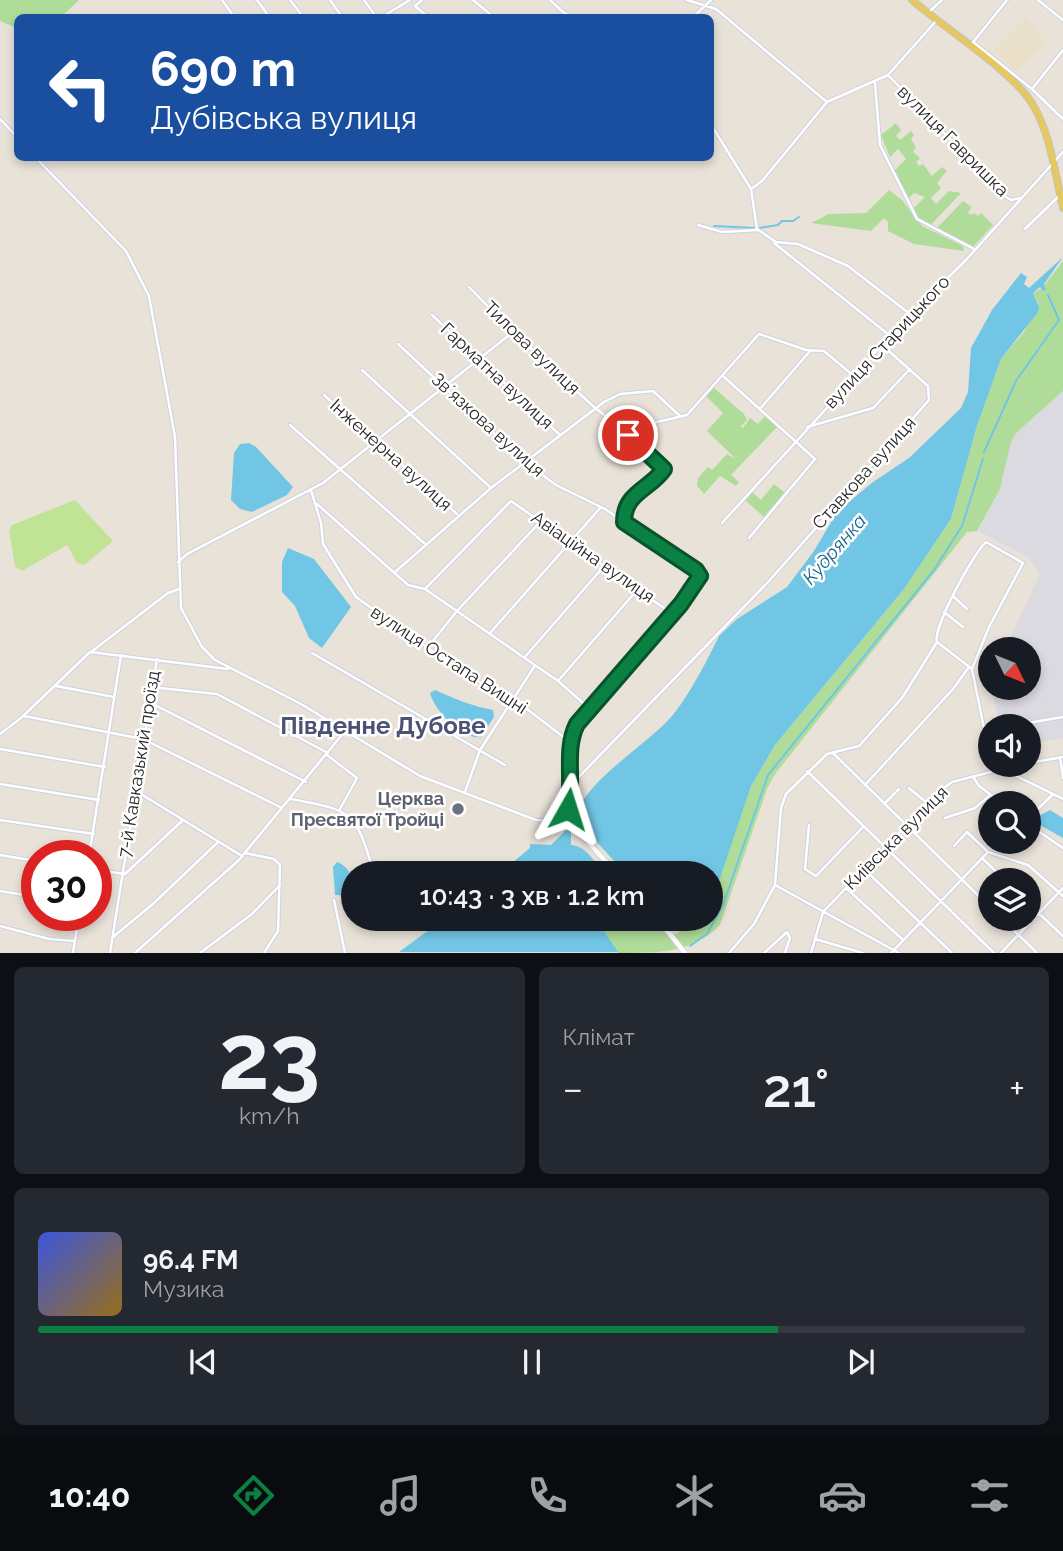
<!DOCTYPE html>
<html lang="uk">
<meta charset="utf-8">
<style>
:root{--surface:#171b24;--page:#242831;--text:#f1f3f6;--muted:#9ea1a6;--line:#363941;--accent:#0b8043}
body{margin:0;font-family:Raleway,sans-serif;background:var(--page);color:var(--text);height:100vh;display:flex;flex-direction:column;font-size:26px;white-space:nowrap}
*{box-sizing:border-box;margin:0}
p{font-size:23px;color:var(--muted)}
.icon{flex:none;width:38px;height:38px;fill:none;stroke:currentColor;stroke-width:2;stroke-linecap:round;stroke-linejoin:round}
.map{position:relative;height:953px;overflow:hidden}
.drawer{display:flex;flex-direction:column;gap:14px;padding:14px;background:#0d0f14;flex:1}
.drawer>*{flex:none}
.hud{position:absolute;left:14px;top:14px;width:700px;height:147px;border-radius:10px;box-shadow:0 4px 10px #0003;background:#1a4fa0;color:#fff;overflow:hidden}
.needle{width:46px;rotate:133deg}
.tools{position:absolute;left:978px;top:637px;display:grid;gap:14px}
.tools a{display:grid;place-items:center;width:63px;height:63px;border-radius:50%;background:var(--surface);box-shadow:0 4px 10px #0003;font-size:35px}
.speed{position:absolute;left:21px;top:840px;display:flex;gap:14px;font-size:35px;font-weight:700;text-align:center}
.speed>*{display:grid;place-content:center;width:91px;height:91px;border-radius:50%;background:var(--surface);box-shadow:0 4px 10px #0003;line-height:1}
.speed .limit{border:10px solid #d22;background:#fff;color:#111}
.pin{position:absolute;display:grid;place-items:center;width:60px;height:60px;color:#fff;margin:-30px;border:4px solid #fff;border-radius:50%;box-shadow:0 2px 7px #0007}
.me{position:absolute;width:77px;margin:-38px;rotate:6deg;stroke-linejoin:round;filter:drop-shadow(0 0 5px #0008)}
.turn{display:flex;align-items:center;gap:24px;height:147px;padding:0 21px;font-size:32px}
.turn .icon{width:91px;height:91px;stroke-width:2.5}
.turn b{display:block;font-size:49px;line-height:60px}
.big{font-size:52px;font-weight:600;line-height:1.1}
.drawer .card{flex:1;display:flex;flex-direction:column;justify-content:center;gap:10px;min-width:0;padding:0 24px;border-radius:10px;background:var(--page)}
.drawer .dial{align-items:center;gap:0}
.dial b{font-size:91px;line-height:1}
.song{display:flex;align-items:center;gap:21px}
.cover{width:84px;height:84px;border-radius:10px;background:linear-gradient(135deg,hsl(230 70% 55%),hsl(40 70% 35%))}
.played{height:7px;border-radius:4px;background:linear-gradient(90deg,var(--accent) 75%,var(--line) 75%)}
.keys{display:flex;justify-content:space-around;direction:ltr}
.heat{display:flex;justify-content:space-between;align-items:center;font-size:38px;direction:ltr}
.drawer .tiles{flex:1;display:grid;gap:14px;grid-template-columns:1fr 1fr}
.card:last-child{grid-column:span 2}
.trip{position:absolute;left:341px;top:861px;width:382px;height:70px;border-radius:35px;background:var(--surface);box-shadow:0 4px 10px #0003;font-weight:600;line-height:70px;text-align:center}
.menu{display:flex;height:112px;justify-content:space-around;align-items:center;background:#090b0e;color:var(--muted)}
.menu .icon{width:49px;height:49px}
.menu .selected{color:var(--accent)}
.menu b{font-size:32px;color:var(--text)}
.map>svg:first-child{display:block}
.industrial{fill:#dcdae1}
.education{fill:#eae0c9}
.green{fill:#afdc99}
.pitch{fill:#c1e395}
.water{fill:#72c6e5}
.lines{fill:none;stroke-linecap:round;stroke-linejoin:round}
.stream{stroke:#72c6e5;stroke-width:2}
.street-casing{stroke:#cfd2df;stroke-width:4.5}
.secondary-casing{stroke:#cfd2df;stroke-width:6}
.primary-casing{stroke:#c3c3c3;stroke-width:8}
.street{stroke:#fff;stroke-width:2.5}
.secondary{stroke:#fff;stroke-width:4.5}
.primary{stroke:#e6c861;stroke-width:6}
.route-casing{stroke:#07532c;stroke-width:18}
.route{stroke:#0b8043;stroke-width:12}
.worship-dot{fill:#6b7280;stroke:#fff;stroke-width:2.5}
.labels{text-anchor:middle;stroke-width:5;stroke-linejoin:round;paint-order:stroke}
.street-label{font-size:18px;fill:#272727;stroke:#fff}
.worship-label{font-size:18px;font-weight:bold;fill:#5b616d;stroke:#fff;text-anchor:end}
.water-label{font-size:19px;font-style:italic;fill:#16638c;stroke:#fff}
.district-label{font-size:24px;font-weight:bold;fill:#4b5274;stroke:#fff}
</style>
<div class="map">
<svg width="1063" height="953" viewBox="0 0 1063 953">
<rect width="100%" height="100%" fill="#e9e2d9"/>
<path class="industrial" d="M1063,391V738L1029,743V726H1000L994,699V688H1029V649H1005L1040,574L1028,557L978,531L1000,489L1011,442L1016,433Z"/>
<path class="education" d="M1025,18L1047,43L1016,71L993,51Z"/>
<path class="green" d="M0,0H79L61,17L18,18L17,28L0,21Z
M896,123L901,130L896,136L900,140L911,131L914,135L911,139L916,147L913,152L920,158L916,162L919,166L923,164L932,176L942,167L947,171L937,183L941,188L931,198L936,204L949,191L961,193L930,226L918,217L913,209L925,197L914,193L909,198L894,171L906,159L898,149L890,157L881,135Z
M889,190L902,200L922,226L963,246L964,251L914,244L888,231V222L884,218L871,231L811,223L829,214L866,213Z
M963,201L972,207L968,212L971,215L974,213L978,216L981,213L993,225L973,247L937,228Z
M1063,261V391L1016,433L1011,442L1000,489L977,531L967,532L775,774L767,789L720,925C692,953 659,953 618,953L604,931V919H652L670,938C680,929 692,930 703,919H710L715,888L751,786L775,745L904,589L951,519L977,426L1001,359L1024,332L1038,303L1033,293L1042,288Z
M714,388L744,414L747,420L741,426L743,428L750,418L758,424L765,416L777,427L731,475L739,482L736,486L720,476L704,494L697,486L698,478L708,467L712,470L727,454L736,459L707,431L723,413L706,396Z
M774,484L785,493L764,517L745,500L752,492L761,500Z"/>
<path class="pitch" d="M75,500L113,541L84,565L77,563L67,545L22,571L15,566L9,531L12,525Z"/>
<path class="water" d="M1063,257L1044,284L1046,290L1043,291L1040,287L1033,293L1039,307L1038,312L1001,359L977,426L951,519L904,589L775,745L751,786L711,905L710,873H625L575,818C585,780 646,746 672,716C688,697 708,659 719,636L737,619L787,587L814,551L837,512L873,482L909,458L961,408L968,392L971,348L992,310L1021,273L1027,277L1024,284L1029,288Z
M249,443L256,447L293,487L287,495L252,512L240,509L231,500L234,453L240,444Z
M288,548L314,559L351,607L322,648L309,638L295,606L282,592V562Z
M435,690C455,699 472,706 493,710L494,717L481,737C462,740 434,710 430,693Z
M1050,810L1063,818V838L1031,820Z
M571,830V845C587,846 594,862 603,873H500L530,848V844L551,845L565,831Z
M337,862C350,866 358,885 350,896L335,895L333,867Z
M452,919H604V931L618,952H399L433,927Z"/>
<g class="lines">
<path class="stream" d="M714,226L754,228
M759,228L778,225L782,221H793L799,217
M984,452L1016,381L1059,320L1048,295
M690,946L707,934L723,905L768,775L934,570L962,526L983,459"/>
<g class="street-casing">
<path id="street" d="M222,0L235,18
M257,0L270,18
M290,0L304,18
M330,0L343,18
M364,0L377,18
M422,0L415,6L429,18
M473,0L490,14
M550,0L564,13L578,18
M687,0L716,9L827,102
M1038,0L1063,20
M931,10L942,0
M380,18L410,0
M692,18L711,0
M974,41L1007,0
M973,42L1032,89L1063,50
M888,75L1006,197L1011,200L1021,198
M875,83L880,145L917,219L974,249
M1033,90L1063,119
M0,119L18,138
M710,123L751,189L757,229L776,242L798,244L848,266L910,314
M36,158L126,251L149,296L175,437L181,608L202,647L215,660L301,704L420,776L536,820L570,822V738L577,724C596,699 699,593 699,573L605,509L556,485L526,463L398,344
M751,189L762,181L827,102L888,75L936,21
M698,225L722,232L758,230
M1025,229L1060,195
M774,243L889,335
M469,287L513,332L594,407L645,447L664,469C650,489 624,492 624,522
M432,315L560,435
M362,370L491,488
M723,376L815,459L749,538
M324,395L457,514
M760,409L810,351
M290,425L424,543
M807,427L873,408L910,369
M635,438L653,423L687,415L759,334L806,350L824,351L855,377
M645,446V432
M311,490L321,523L323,544L356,597L463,673L523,706L570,742
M317,504L408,585L425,589L558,681L589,708
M722,523L855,377L889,335L966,260L1063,152
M178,562L187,554L323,483L513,332
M394,573L491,488L604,402L620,394L653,391L680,416
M425,589L511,501L671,613
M954,597L967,609
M944,612L963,627
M490,633L601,507
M428,647L457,611L540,522
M91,652L168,593L179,589
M312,653L505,765
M524,658L605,565
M972,669L937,642C932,629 974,552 986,542L1023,563L989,627L972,669L990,758
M558,681L638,589
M56,686L114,697
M150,687L217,694L328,753
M149,702L306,782
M24,716L143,739L282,808
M1010,726L1063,717
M0,734L21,718L90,652L228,669
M0,749L105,767
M833,753L990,907
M327,755L357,778L340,809
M1060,757L1063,778
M1029,763L1063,757
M994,765L1063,799
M807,771L994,953
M974,778L979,786L1002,803
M0,784L99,800
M572,784L769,581L929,400L928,386L881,344
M865,785L953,689L969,667
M909,788L927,803
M136,791L242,856
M465,792L480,750L534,667
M291,799C355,811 355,811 374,873
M884,804L899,789
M945,818L975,808L990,795
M1029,818L1053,794
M0,820L94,834
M985,824L990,817
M809,825L805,869L816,876L863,827
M1029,825L1063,848
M954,846L967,832L988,852
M245,853L274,859L280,865L278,931L264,953
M0,855L37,861
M89,856L121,655
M982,858L1005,880
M864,869L952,953
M96,870L125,874L182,821
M775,885L899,953
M846,888L902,939
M0,891L37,897
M334,900L345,953
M1029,904L1063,936
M1002,919L1037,953
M0,926L49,939L75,941
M113,937L154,903L217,843
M815,939L863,953
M73,953L79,915
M110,953L157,659
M135,953L239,860L345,731
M200,953L252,914L280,885
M729,953L754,924L775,885L781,808L786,794L827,754L859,746L902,698L937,642
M764,953L787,932L790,938L785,953
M811,953L823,912L938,792L952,782L1018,765
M891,953L988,852L1028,865L1063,896
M1001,953L1063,888"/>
</g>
<g class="secondary-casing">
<path id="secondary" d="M570,822L616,873
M658,919L685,953"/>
</g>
<g class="primary-casing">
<path id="primary" d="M912,0C943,27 1015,73 1033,105C1051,135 1055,174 1063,208"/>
</g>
<use href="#street" class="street"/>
<use href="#secondary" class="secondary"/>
<use href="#primary" class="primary"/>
</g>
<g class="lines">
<g class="route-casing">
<path id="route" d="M568,809C574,781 564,749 577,724L681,604L700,576L696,570L624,522C624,492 651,489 664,469L628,435"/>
</g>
<use href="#route" class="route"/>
</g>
<circle class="worship-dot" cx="458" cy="809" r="7"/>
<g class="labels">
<g class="street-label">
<text transform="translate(953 141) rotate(45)" y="6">вулиця Гавришка</text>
<text transform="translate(887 342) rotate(-47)" y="6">вулиця Старицького</text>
<text transform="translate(532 348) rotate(44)" y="6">Тилова вулиця</text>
<text transform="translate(497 376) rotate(43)" y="6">Гарматна вулиця</text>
<text transform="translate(488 425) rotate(42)" y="6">Звʼязкова вулиця</text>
<text transform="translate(391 455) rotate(42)" y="6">Інженерна вулиця</text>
<text transform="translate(864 473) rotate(-48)" y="6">Ставкова вулиця</text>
<text transform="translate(593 557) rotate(35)" y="6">Авіаційна вулиця</text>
<text transform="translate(449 660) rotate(33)" y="6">вулиця Остапа Вишні</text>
<text transform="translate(139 764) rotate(-81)" y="6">7-й Кавказький проїзд</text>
<text transform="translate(896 838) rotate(-45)" y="6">Київська вулиця</text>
</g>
<g class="worship-label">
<text x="444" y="805">Церква<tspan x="444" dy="21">Пресвятої Тройці</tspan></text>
</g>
<g class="water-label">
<text transform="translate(834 549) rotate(-49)" y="7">Кудрянка</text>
</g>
<g class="district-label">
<text x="383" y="734">Південне Дубове</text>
</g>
</g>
</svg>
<div class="tools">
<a><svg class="needle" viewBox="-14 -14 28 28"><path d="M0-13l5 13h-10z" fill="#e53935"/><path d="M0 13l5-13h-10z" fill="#9ea1a6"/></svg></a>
<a><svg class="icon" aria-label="sound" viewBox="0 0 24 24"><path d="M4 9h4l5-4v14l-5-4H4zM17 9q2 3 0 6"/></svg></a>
<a><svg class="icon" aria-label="search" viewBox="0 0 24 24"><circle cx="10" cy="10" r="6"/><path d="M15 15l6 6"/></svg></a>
<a><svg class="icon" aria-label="layers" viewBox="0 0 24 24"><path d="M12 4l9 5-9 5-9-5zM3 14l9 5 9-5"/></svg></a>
</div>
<div class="speed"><div class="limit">30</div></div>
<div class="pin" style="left:628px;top:435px;background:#d93025"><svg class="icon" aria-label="arrive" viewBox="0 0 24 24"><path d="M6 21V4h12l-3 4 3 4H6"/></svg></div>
<svg class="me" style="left:568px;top:809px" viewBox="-20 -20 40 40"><path d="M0-17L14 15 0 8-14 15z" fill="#0b8043" stroke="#fff" stroke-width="4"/></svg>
<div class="trip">10:43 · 3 хв · 1.2 km</div>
<div class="hud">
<div class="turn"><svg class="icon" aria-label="left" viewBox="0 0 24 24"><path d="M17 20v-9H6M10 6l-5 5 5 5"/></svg><div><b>690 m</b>Дубівська вулиця</div></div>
</div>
</div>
<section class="drawer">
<div class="tiles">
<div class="card dial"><b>23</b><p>km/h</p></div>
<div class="card"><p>Клімат</p>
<div class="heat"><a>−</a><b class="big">21°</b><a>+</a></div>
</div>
<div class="card">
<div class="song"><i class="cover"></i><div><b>96.4 FM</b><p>Музика</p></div></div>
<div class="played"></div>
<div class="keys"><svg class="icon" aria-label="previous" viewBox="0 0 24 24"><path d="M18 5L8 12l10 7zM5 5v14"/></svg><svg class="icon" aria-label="pause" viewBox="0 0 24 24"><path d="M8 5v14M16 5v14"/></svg><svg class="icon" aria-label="next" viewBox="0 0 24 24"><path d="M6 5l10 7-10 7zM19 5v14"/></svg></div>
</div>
</div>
</section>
<nav class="menu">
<b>10:40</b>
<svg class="icon selected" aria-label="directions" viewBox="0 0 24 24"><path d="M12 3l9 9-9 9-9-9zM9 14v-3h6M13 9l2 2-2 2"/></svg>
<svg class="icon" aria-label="music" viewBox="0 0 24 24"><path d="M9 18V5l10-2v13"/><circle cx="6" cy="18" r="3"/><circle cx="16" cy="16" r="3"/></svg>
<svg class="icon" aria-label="phone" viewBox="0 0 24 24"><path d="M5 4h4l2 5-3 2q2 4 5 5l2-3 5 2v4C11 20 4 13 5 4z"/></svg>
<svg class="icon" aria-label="climate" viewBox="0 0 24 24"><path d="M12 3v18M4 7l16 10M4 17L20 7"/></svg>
<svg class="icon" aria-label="car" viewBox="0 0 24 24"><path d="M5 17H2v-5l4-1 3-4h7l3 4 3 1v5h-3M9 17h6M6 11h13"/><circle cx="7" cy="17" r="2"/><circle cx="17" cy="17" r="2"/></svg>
<svg class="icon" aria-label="filters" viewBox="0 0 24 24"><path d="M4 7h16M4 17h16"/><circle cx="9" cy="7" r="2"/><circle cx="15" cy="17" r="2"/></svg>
</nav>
